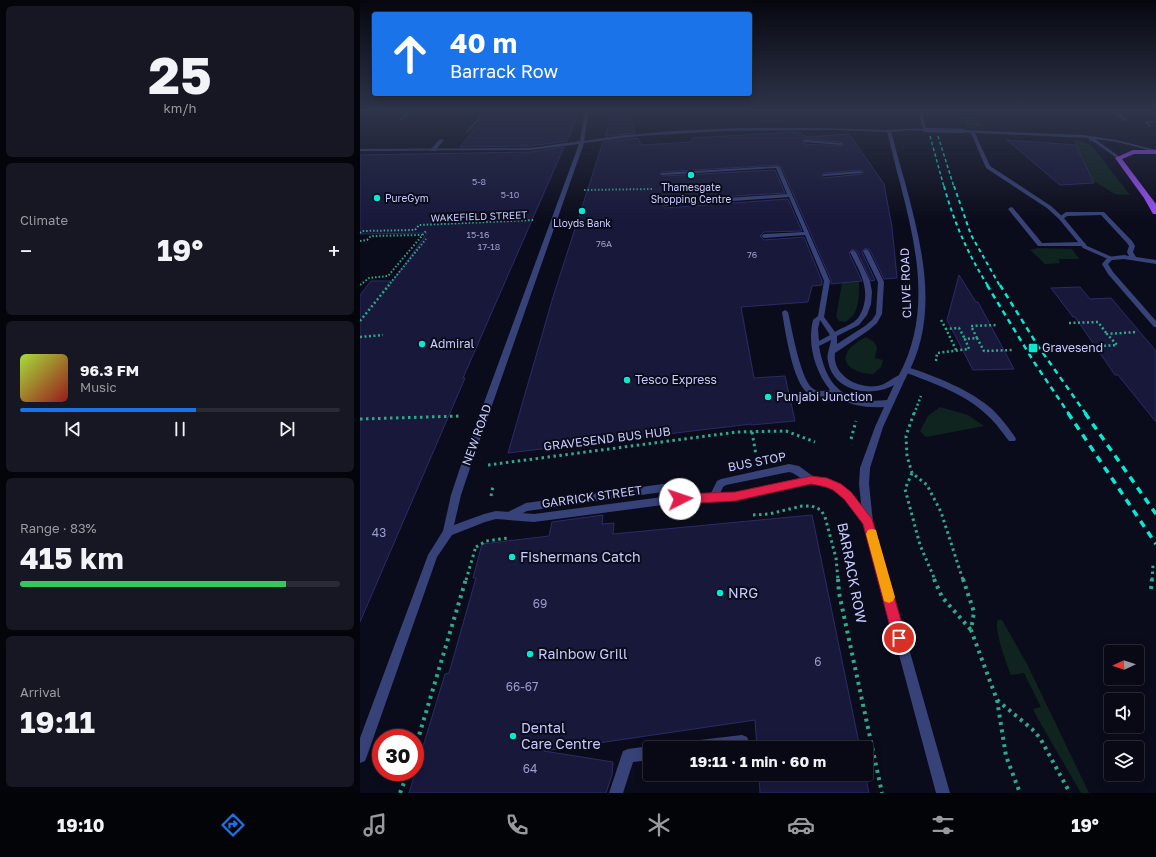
<!DOCTYPE html>
<meta charset="utf-8">
<style>
:root{--surface:#080914;--page:#161722;--text:#f1f3f6;--muted:#989aa0;--line:#292a34;--accent:#1a73e8}
body{margin:0;font-family:"Golos Text",sans-serif;background:var(--page);color:var(--text);height:100vh;display:flex;flex-direction:column;font-size:15px;white-space:nowrap}
*{box-sizing:border-box;margin:0}
p{font-size:13px;color:var(--muted)}
.icon{flex:none;width:22px;height:22px;fill:none;stroke:currentColor;stroke-width:2;stroke-linecap:round;stroke-linejoin:round}
.map{position:relative;flex:1;overflow:hidden}
.panel{display:flex;flex-direction:column;gap:6px;padding:6px;background:#04050b;width:360px}
.panel>*{flex:none}
.guide{position:absolute;left:12px;top:12px;width:380px;height:84px;border-radius:4px;box-shadow:0 2px 10px #0003,0 0 0 1px var(--line);background:#1a73e8;color:#fff;overflow:hidden}
.needle{width:26px;rotate:266deg}
.buttons{position:absolute;left:744px;top:645px;display:grid;gap:8px}
.buttons a{display:grid;place-items:center;width:40px;height:40px;border-radius:4px;background:var(--surface);box-shadow:0 2px 10px #0003,0 0 0 1px var(--line);font-size:20px}
.speed{position:absolute;left:12px;top:729px;display:flex;gap:8px;font-size:20px;font-weight:700;text-align:center}
.speed>*{display:grid;place-content:center;width:52px;height:52px;border-radius:50%;background:var(--surface);box-shadow:0 2px 10px #0003,0 0 0 1px var(--line);line-height:1}
.speed .limit{border:6px solid #d22;background:#fff;color:#111}
.pin{position:absolute;display:grid;place-items:center;width:34px;height:34px;color:#fff;margin:-17px;border:2px solid #fff;border-radius:50%;box-shadow:0 1px 4px #0007}
.me{position:absolute;width:44px;margin:-22px;rotate:86deg;stroke-linejoin:round;filter:drop-shadow(0 0 3px #0008)}
.turn{display:flex;align-items:center;gap:14px;height:84px;padding:0 12px;font-size:18px}
.turn .icon{width:52px;height:52px;stroke-width:2.5}
.turn b{display:block;font-size:28px;line-height:34px}
.big{font-size:30px;font-weight:700;line-height:1.1}
.panel .tile{flex:1;display:flex;flex-direction:column;justify-content:center;gap:6px;min-width:0;padding:0 14px;border-radius:6px;background:var(--page)}
.panel .dial{align-items:center;gap:0}
.dial b{font-size:52px;line-height:1}
.song{display:flex;align-items:center;gap:12px}
.cover{width:48px;height:48px;border-radius:6px;background:linear-gradient(135deg,hsl(80 70% 55%),hsl(0 70% 35%))}
.played{height:4px;border-radius:2px;background:linear-gradient(90deg,var(--accent) 55%,var(--line) 55%)}
.keys{display:flex;justify-content:space-around;direction:ltr}
.heat{display:flex;justify-content:space-between;align-items:center;font-size:22px;direction:ltr}
.charge{height:6px;border-radius:3px;background:linear-gradient(90deg,#34c759 83%,var(--line) 0)}
.trip{position:absolute;left:283px;top:741px;width:230px;height:40px;border-radius:4px;background:var(--surface);box-shadow:0 2px 10px #0003,0 0 0 1px var(--line);font-weight:700;line-height:40px;text-align:center}
.tab-bar{display:flex;height:64px;justify-content:space-around;align-items:center;background:#030408;color:var(--muted)}
.tab-bar .icon{width:28px;height:28px}
.tab-bar .selected{color:var(--accent)}
.tab-bar b{font-size:18px;color:var(--text)}
main{display:flex;flex:1;min-height:0}
.map>svg:first-child{display:block}
.green{fill:#0f241f}
.building{fill:#18183b;stroke:#2b2b66;fill-rule:evenodd}
.lines{fill:none;stroke-linecap:round;stroke-linejoin:round}
.path-far4{stroke:#30a889;stroke-width:1.5;stroke-dasharray:1 1.5;stroke-linecap:butt}
.path-far3{stroke:#30a889;stroke-width:2;stroke-dasharray:1.5 2;stroke-linecap:butt}
.path-far2{stroke:#30a889;stroke-width:2.5;stroke-dasharray:2 2.5;stroke-linecap:butt}
.path-far1{stroke:#30a889;stroke-width:3;stroke-dasharray:2.5 3.5;stroke-linecap:butt}
.path{stroke:#30a889;stroke-width:4;stroke-dasharray:3 4.5;stroke-linecap:butt}
.lane{fill:#374279;fill-rule:evenodd}
.street{fill:#374279;fill-rule:evenodd}
.primary{fill:#9a51fa;fill-rule:evenodd}
.rail-far3{stroke:#07e9d3;stroke-width:1.5;stroke-dasharray:3.5 2.5;stroke-linecap:butt}
.rail-far2{stroke:#07e9d3;stroke-width:2;stroke-dasharray:4 3.5;stroke-linecap:butt}
.rail-far1{stroke:#07e9d3;stroke-width:2.5;stroke-dasharray:5.5 4.5;stroke-linecap:butt}
.rail{stroke:#07e9d3;stroke-width:3.5;stroke-dasharray:7 6;stroke-linecap:butt}
.street-bridge{stroke:#374279;stroke-width:4.5}
.route{fill:#e11d48;stroke:#92132f}
.slow{fill:#f59e0b}
.poi-dot{fill:#07e9d3;stroke:#0b0c1b;stroke-width:1.5}
.labels{text-anchor:middle;stroke-width:4;stroke-linejoin:round;paint-order:stroke}
.far-number-label{font-size:9px;fill:#9b9ecc}
.far-poi-label{font-size:10px;fill:#c7cbfd;stroke:#0b0c1b}
.far-street-label{font-size:10px;fill:#c7cbfd;stroke:#0b0c1b}
.street-label{font-size:12px;fill:#c7cbfd;stroke:#0b0c1b}
.poi-label{font-size:12px;fill:#c7cbfd;stroke:#0b0c1b;text-anchor:start}
.near-number-label{font-size:12px;fill:#9b9ecc}
.near-poi-label{font-size:14px;fill:#c7cbfd;stroke:#0b0c1b;text-anchor:start}
.near-street-label{font-size:14px;fill:#c7cbfd;stroke:#0b0c1b}
</style>
<main>
<section class="panel">
<div class="tile dial"><b>25</b><p>km/h</p></div>
<div class="tile"><p>Climate</p>
<div class="heat"><a>−</a><b class="big">19°</b><a>+</a></div>
</div>
<div class="tile">
<div class="song"><i class="cover"></i><div><b>96.3 FM</b><p>Music</p></div></div>
<div class="played"></div>
<div class="keys"><svg class="icon" aria-label="previous" viewBox="0 0 24 24"><path d="M18 5L8 12l10 7zM5 5v14"/></svg><svg class="icon" aria-label="pause" viewBox="0 0 24 24"><path d="M8 5v14M16 5v14"/></svg><svg class="icon" aria-label="next" viewBox="0 0 24 24"><path d="M6 5l10 7-10 7zM19 5v14"/></svg></div>
</div>
<div class="tile"><p>Range · 83%</p><b class="big">415 km</b><div class="charge"></div></div>
<div class="tile"><p>Arrival</p><b class="big">19:11</b></div>
</section>
<div class="map">
<svg width="796" height="793" viewBox="0 0 796 793">
<rect width="100%" height="100%" fill="#0b0c1b"/>
<path class="green" d="M596,110H613V111L610,112L616,122H621L623,127L609,128Z
M713,140L721,141L732,146L770,195L755,194L712,168L720,162H725Z
M678,248L712,249L719,259H698L700,263L685,264L670,250Z
M481,279L499,281C499,296 500,314 485,322L479,321L476,317L482,284Z
M506,337L514,342L517,347L515,358L523,360L521,367L513,374C501,374 478,367 488,351C492,345 499,341 506,337Z
M580,407L608,415L624,426L566,437L560,431L568,416Z
M638,620H642L667,664L729,793H721L678,719L673,709L681,707L664,673L651,675C647,665 633,628 638,620Z"/>
<path class="building" d="M168,110H220L207,141L171,146L100,147L126,115L165,114Z
M253,110H271L272,125L275,133L245,136Z
M433,132L439,133L447,137L489,134L524,184L532,227L537,278L524,279L510,250L505,248L502,252L515,280L511,281L497,251L492,249L489,253L502,281L471,284V280L421,166L419,165L301,172L300,174L303,176L415,170L425,193L305,200L301,204L305,208L428,199L442,231L404,232L400,236L404,240L444,237L462,281V285L452,286L448,302L381,307L394,378L425,376L435,421L391,425V424L148,453L193,297L243,142L278,138L281,145L332,142V138ZM443,139L481,142L484,145L481,146L444,144ZM501,170L504,172L502,174L464,178L461,176L464,173Z
M647,140L716,145L734,183L700,185Z
M204,147L103,378H105L0,622V295L11,281H33L67,233L0,234V155L171,152Z
M599,275L616,302H618L654,369L613,370L587,320Z
M720,287L730,299L751,298L796,351V422L758,375H755L715,317H713L691,288Z
M243,515L242,524L254,523L253,534L452,515L500,748H397L395,720L184,751L253,762L252,775L246,793H49L85,674L89,673L116,578H113L122,544L189,536L192,522Z
M399,774H505L509,793H400Z"/>
<g class="lines">
<path class="path-far4" d="M696,111L736,112
M781,112H796
M40,120L53,110
M790,126L785,122H796
M107,132L127,110"/>
<path class="path-far3" d="M224,190L293,189
M0,233L2,231L55,230L59,225L174,220
M0,241L7,240L11,236L62,235
M0,285L9,278L28,276L66,231
M28,286L66,239"/>
<path class="path-far2" d="M581,320L586,329
M0,321L29,285
M709,323L738,322L747,334
M0,337L23,335
M617,338L611,326L638,325
M726,347L757,345L747,334L776,332
M596,350L586,329L599,328L605,339
M576,361L577,353L609,349L605,339L617,338L624,351L653,350
M554,414L561,396"/>
<path class="path-far1" d="M554,413L546,436L547,456L552,473L567,485L581,512L603,580
M0,419L101,416
M392,432L396,455
M491,439L496,421
M128,465L377,432L426,431L455,442
M552,473L545,489L560,545L575,580
M131,496L133,486
M393,515L409,514L442,506H452L461,510L465,517L476,558L478,580
M116,547L126,541L148,538
M106,580L116,546
M792,580L793,565"/>
<path class="path" d="M478,579L479,593L522,793
M574,579L582,597L611,630
M603,579L614,612L611,630L637,700L646,756L660,793
M791,589L792,579
M637,700L672,729L680,738L710,793
M55,749L106,579
M40,793L48,772"/>
<path class="lane" d="M751,110H756L767,120L764,121Z
M80,139L84,140L75,151H71V149Z
M446,140L481,143L483,144L481,145L444,142V140Z
M418,166L420,167L470,281L464,317L475,332C481,328 489,326 495,321C499,318 501,313 503,308C510,287 499,270 490,252L491,251L493,250L496,252L510,281L512,292L511,304L507,315L499,325L477,336V344L505,326L512,320L516,314L518,282L503,251L504,250L506,249L509,251L524,282L522,314L517,323L509,330L475,353C472,375 497,389 517,386C526,385 533,377 542,374L546,377L523,427L510,468L509,484L513,522L511,525L508,526L505,525L503,522L499,484L500,468L515,427L524,407C507,408 489,406 475,395C466,397 456,398 448,393C433,384 425,330 422,312L425,310L428,312C432,329 440,378 452,388C457,392 464,391 470,390C455,371 447,344 453,320L458,316L464,281L445,235L404,238L401,236L404,234L444,232L429,197L305,206L302,204L305,202L427,194L416,168L303,175L301,174V173ZM460,320L470,335L459,341L458,329ZM471,340C470,348 466,354 468,361C473,392 511,398 534,385L527,400C485,405 466,387 459,346Z
M500,171L502,172V173L464,176L462,175L464,174Z
M651,207L653,208L682,243L723,242L726,244L723,246H678L648,209Z
M706,212H744L772,241L775,246L773,252L776,257L796,260V264L764,259L752,260L748,264L753,272L796,321V327H794L748,274L742,264L748,257L764,255L769,256L767,252L769,246L767,243L741,215L707,216L703,219H699V217Z
M547,367C575,376 611,390 633,410C641,418 648,427 655,437L656,439L655,441H649C642,432 636,423 627,415C604,393 573,383 544,372L543,370L544,368Z
M429,464L439,466L454,477L456,480L454,483C445,486 438,473 429,472L366,485L363,487L357,500L354,501L351,500L349,497L357,481L361,479Z
M310,483L319,484L331,499L329,502C322,505 318,496 314,491H310L167,511L149,520L146,519L144,516L146,513L166,503Z
M382,735L387,737L389,742L387,747L383,748H324L326,743L331,741Z
M290,746L294,748H290V760L273,762L263,793H249L263,751L268,749Z"/>
<path class="street" d="M0,110H27L0,111Z
M225,110H229L224,141C243,138 261,135 279,134C360,126 442,127 523,130C536,130 549,128 563,129L558,110H562L566,131L549,130L531,132C536,149 540,166 545,182C562,247 581,317 545,379H539L538,377C572,315 557,248 540,183C535,166 532,149 527,132L472,130L366,131L279,136L224,143L110,468L101,495L94,525L124,514L136,511L174,514L310,496L375,492L451,476L467,479L480,484L491,493L513,522L590,793H576L504,524L485,499L474,490L466,487L451,484L375,500L310,504L174,522L136,519L125,522L92,535L77,557L7,756L5,761L0,763V738L68,555L83,531L91,495L100,468L219,144L171,150L0,151V149L171,148L220,141Z
M603,130L723,135L757,140L796,150V152L757,142L735,139L760,157V159H758L734,142L729,140V138L615,133L630,166L691,206L703,217L727,246L752,257V259H748L723,248L699,219L687,208L626,168L611,133L602,132Z"/>
<path class="primary" d="M796,150V154H774L762,159L796,204V214H793L784,198L755,158L773,150Z"/>
<path class="rail-far3" d="M570,136L584,187
M578,136L594,187"/>
<path class="rail-far2" d="M584,186C594,223 608,254 628,286
M594,186L611,235L640,286"/>
<path class="rail-far1" d="M627,285L674,362L709,414
M640,285L678,346L726,414"/>
<path class="rail" d="M708,413L796,544
M725,413L796,514"/>
<path class="street-bridge" d="M565,130L603,131"/>
</g>
<linearGradient id="sky" x2="0" y2="1"><stop stop-color="#06070f"/><stop offset="0.5" stop-color="#2e344a"/><stop offset="1" stop-color="#2e344a" stop-opacity="0"/></linearGradient>
<rect width="796" height="221" fill="url(#sky)"/>
<path class="route" d="M451,476L467,478L481,484L491,492L512,519L546,638L544,642L539,644L535,642L533,638L503,524L484,499L473,490L466,487L451,484L375,501L320,504L316,502L314,499L316,496L320,494L375,492Z"/>
<path class="slow" d="M512,529L516,530L517,534L535,597L533,601L529,603L524,601L523,597L506,534L508,530Z"/>
<g class="poi-dot">
<circle cx="331" cy="175" r="4"/>
<circle cx="17" cy="198" r="4"/>
<circle cx="222" cy="211" r="4"/>
<circle cx="62" cy="344" r="4"/>
<rect x="668" y="343" width="10" height="10" rx="2"/>
<circle cx="267" cy="380" r="4"/>
<circle cx="408" cy="397" r="4"/>
<circle cx="152" cy="557" r="4"/>
<circle cx="360" cy="593" r="4"/>
<circle cx="170" cy="654" r="4"/>
<circle cx="153" cy="736" r="4"/>
</g>
<g class="labels">
<g class="far-number-label">
<text x="119" y="185">5-8</text>
<text x="150" y="198">5-10</text>
<text x="118" y="238">15-16</text>
<text x="244" y="247">76A</text>
<text x="129" y="250">17-18</text>
<text x="392" y="258">76</text>
</g>
<g class="far-poi-label">
<text x="331" y="191">Thamesgate<tspan x="331" dy="12">Shopping Centre</tspan></text>
<text x="25" y="202" text-anchor="start">PureGym</text>
<text x="222" y="227">Lloyds Bank</text>
</g>
<g class="far-street-label">
<text transform="translate(119 216) rotate(-2)" y="4">WAKEFIELD STREET</text>
</g>
<g class="street-label">
<text transform="translate(546 283) rotate(-92)" y="4">CLIVE ROAD</text>
<text transform="translate(117 435) rotate(-70)" y="4">NEW ROAD</text>
<text transform="translate(247 439) rotate(-7)" y="4">GRAVESEND BUS HUB</text>
<text transform="translate(397 462) rotate(-11)" y="4">BUS STOP</text>
<text transform="translate(232 497) rotate(-8)" y="4">GARRICK STREET</text>
</g>
<g class="poi-label">
<text x="70" y="348">Admiral</text>
<text x="682" y="352">Gravesend</text>
<text x="275" y="384">Tesco Express</text>
<text x="416" y="401">Punjabi Junction</text>
</g>
<g class="near-number-label">
<text x="19" y="537">43</text>
<text x="180" y="608">69</text>
<text x="458" y="666">6</text>
<text x="162" y="691">66-67</text>
<text x="170" y="773">64</text>
</g>
<g class="near-poi-label">
<text x="160" y="562">Fishermans Catch</text>
<text x="368" y="598">NRG</text>
<text x="178" y="659">Rainbow Grill</text>
<text x="161" y="733">Dental<tspan x="161" dy="16">Care Centre</tspan></text>
</g>
<g class="near-street-label">
<text transform="translate(492 573) rotate(79)" y="5">BARRACK ROW</text>
</g>
</g>
</svg>
<div class="buttons">
<a><svg class="needle" viewBox="-14 -14 28 28"><path d="M0-13l5 13h-10z" fill="#e53935"/><path d="M0 13l5-13h-10z" fill="#989aa0"/></svg></a>
<a><svg class="icon" aria-label="sound" viewBox="0 0 24 24"><path d="M4 9h4l5-4v14l-5-4H4zM17 9q2 3 0 6"/></svg></a>
<a><svg class="icon" aria-label="layers" viewBox="0 0 24 24"><path d="M12 4l9 5-9 5-9-5zM3 14l9 5 9-5"/></svg></a>
</div>
<div class="speed"><div class="limit">30</div></div>
<div class="pin" style="left:539px;top:638px;background:#d93025"><svg class="icon" aria-label="arrive" viewBox="0 0 24 24"><path d="M6 21V4h12l-3 4 3 4H6"/></svg></div>
<svg class="me" style="left:320px;top:499px" viewBox="-20 -20 40 40"><circle r="19" fill="#fff"/><path d="M0-13L10 11 0 6-10 11z" fill="#e11d48"/></svg>
<div class="trip">19:11 · 1 min · 60 m</div>
<div class="guide">
<div class="turn"><svg class="icon" aria-label="ahead" viewBox="0 0 24 24"><path d="M12 20V5M6 11l6-6 6 6"/></svg><div><b>40 m</b>Barrack Row</div></div>
</div>
</div>
</main>
<nav class="tab-bar">
<b>19:10</b>
<svg class="icon selected" aria-label="directions" viewBox="0 0 24 24"><path d="M12 3l9 9-9 9-9-9zM9 14v-3h6M13 9l2 2-2 2"/></svg>
<svg class="icon" aria-label="music" viewBox="0 0 24 24"><path d="M9 18V5l10-2v13"/><circle cx="6" cy="18" r="3"/><circle cx="16" cy="16" r="3"/></svg>
<svg class="icon" aria-label="phone" viewBox="0 0 24 24"><path d="M5 4h4l2 5-3 2q2 4 5 5l2-3 5 2v4C11 20 4 13 5 4z"/></svg>
<svg class="icon" aria-label="climate" viewBox="0 0 24 24"><path d="M12 3v18M4 7l16 10M4 17L20 7"/></svg>
<svg class="icon" aria-label="car" viewBox="0 0 24 24"><path d="M5 17H2v-5l4-1 3-4h7l3 4 3 1v5h-3M9 17h6M6 11h13"/><circle cx="7" cy="17" r="2"/><circle cx="17" cy="17" r="2"/></svg>
<svg class="icon" aria-label="filters" viewBox="0 0 24 24"><path d="M4 7h16M4 17h16"/><circle cx="9" cy="7" r="2"/><circle cx="15" cy="17" r="2"/></svg>
<b>19°</b>
</nav>
